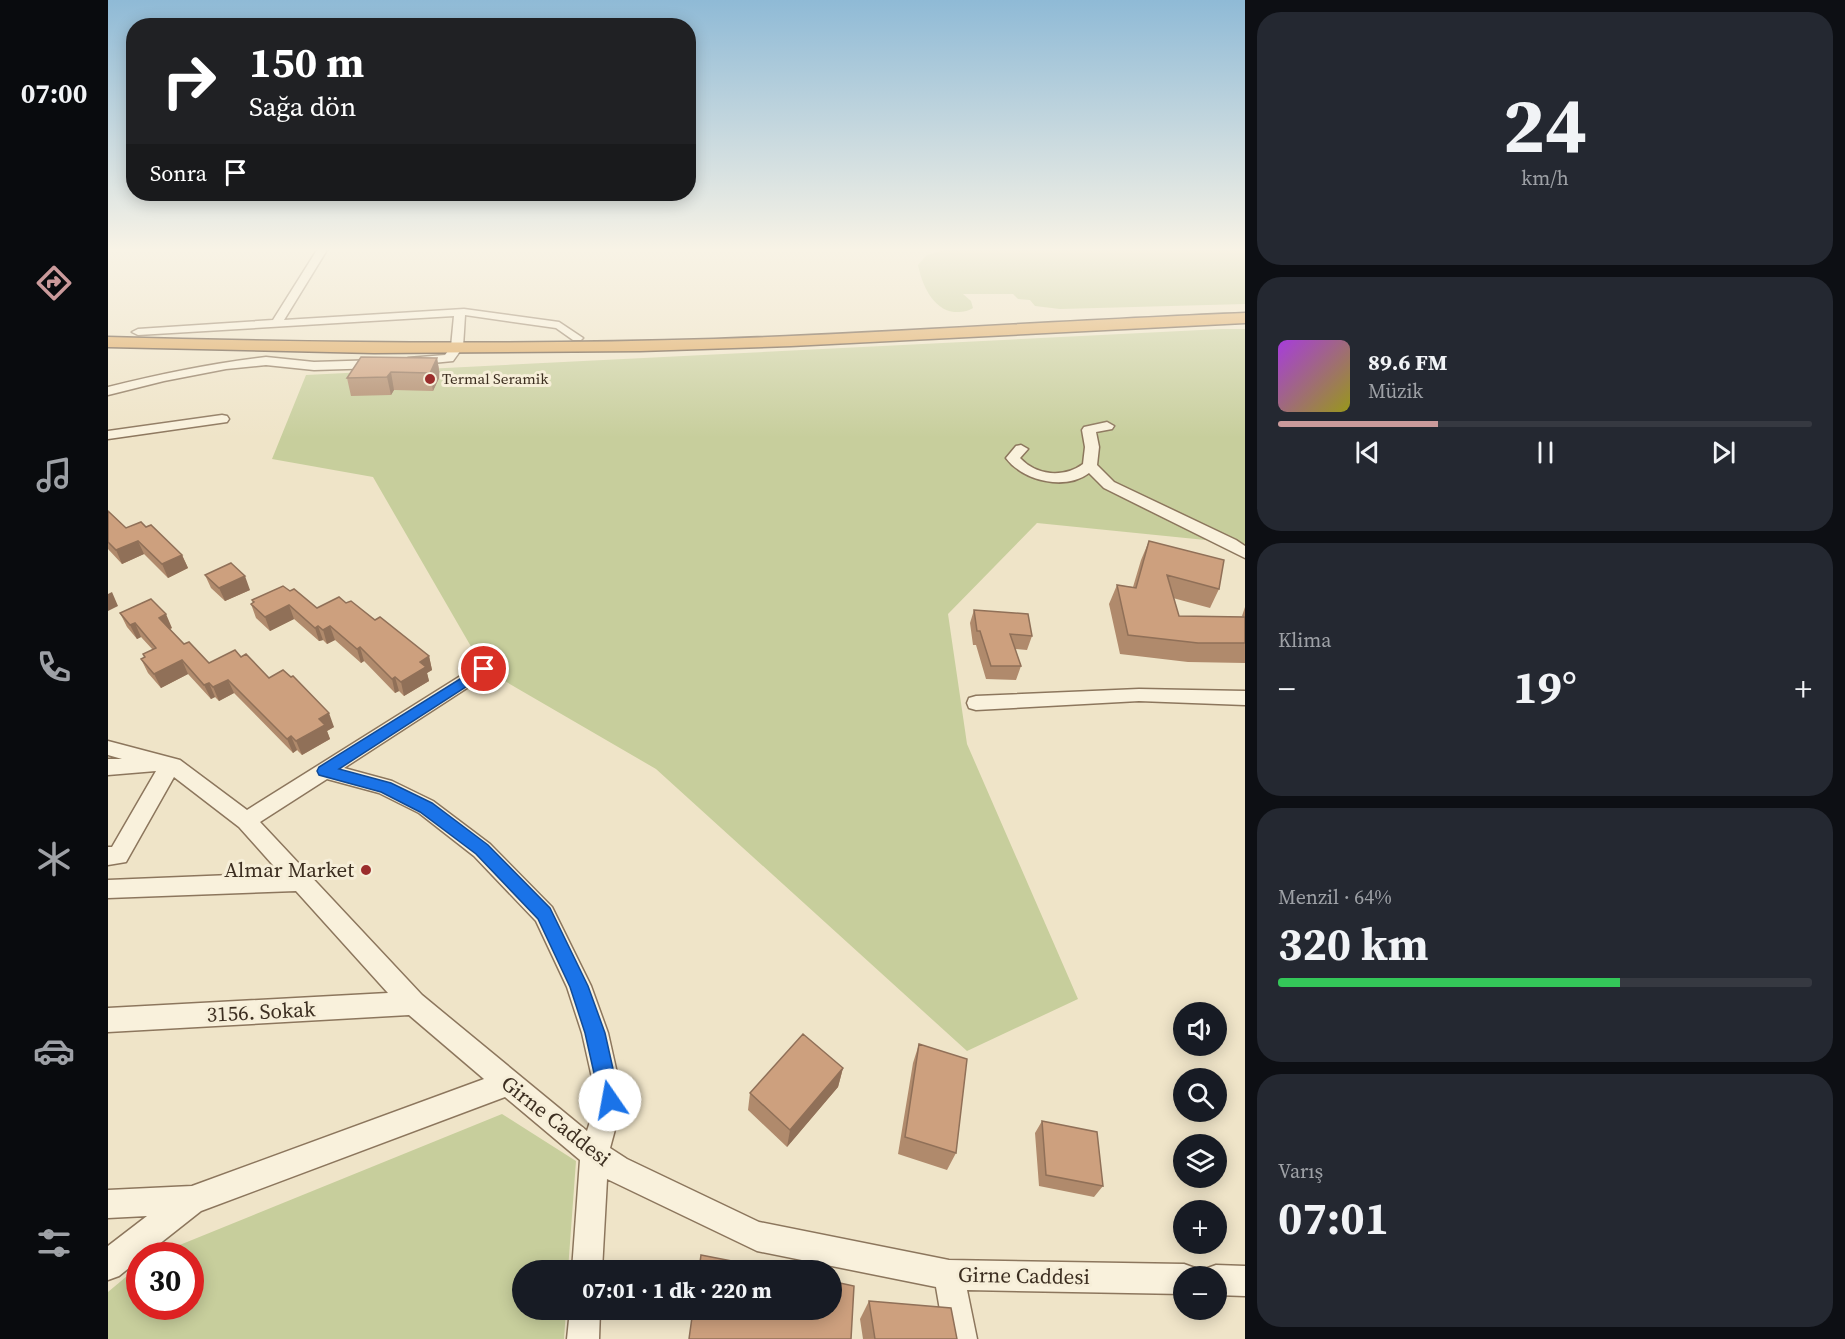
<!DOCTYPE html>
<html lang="tr">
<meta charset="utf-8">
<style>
:root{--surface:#171b24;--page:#242831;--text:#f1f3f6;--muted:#9ea1a6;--line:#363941;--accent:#ca9a9b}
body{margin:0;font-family:"Source Serif 4",serif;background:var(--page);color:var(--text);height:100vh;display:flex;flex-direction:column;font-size:22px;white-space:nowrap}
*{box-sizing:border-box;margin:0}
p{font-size:20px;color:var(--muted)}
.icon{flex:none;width:33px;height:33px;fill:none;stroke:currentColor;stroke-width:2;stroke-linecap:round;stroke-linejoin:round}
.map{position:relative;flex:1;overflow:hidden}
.side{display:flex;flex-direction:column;gap:12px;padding:12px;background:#0d0f14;width:600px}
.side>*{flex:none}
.guide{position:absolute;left:18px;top:18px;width:570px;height:183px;border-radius:24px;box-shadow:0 3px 15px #0003;background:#202124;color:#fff;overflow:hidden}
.controls{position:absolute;left:1065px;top:1002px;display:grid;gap:12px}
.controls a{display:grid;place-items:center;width:54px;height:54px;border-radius:50%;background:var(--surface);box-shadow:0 3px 15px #0003;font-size:30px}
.speed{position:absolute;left:18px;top:1242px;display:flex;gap:12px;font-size:30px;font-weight:700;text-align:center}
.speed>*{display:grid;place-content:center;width:78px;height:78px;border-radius:50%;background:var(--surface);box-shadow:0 3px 15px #0003;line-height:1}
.speed .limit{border:9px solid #d22;background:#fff;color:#111}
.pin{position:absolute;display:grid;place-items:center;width:51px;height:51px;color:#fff;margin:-26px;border:3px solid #fff;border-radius:50%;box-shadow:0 2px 6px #0007}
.me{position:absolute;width:66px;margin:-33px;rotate:348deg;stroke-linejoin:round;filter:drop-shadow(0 0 4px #0008)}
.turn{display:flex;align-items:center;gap:21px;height:126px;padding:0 24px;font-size:27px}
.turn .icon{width:78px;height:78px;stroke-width:2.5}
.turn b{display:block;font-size:42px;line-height:51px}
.then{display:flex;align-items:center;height:57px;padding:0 24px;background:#0003;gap:12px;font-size:22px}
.big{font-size:45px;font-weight:700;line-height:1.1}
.side .tile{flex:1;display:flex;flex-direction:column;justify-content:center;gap:9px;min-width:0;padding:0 21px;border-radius:24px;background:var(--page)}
.side .dial{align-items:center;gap:0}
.dial b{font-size:78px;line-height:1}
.song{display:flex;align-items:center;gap:18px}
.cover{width:72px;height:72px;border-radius:9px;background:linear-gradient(135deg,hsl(280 70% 55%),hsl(60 70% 35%))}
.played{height:6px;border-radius:3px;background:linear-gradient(90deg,var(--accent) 30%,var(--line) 30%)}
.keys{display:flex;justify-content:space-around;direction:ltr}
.heat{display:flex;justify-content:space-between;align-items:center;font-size:33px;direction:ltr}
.charge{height:9px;border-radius:4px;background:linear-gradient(90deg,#34c759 64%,var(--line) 0)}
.trip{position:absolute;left:404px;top:1260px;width:330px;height:60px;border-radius:30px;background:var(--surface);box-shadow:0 3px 15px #0003;font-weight:700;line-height:60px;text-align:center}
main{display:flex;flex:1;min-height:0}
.tabs{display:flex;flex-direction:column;width:108px;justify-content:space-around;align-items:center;background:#090b0e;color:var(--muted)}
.tabs .icon{width:42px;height:42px}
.tabs .current{color:var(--accent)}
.tabs b{font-size:27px;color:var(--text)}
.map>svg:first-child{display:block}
.green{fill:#c7ce9c}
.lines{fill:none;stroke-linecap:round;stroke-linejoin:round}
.minor-casing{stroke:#8c765d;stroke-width:3}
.highway-casing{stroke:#5a4431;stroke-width:3}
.minor{fill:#f9f1dc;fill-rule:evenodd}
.highway{fill:#dda55a;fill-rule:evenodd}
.wall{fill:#b08a6c}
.shaded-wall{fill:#907058}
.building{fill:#cda07e;stroke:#907058;stroke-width:1.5}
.route{fill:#1a73e8;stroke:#114b97;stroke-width:1.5}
.poi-dot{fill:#9b2d2c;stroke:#f6eed8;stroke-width:2}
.labels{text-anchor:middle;stroke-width:6;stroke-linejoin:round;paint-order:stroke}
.far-poi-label{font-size:15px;fill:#3c2e20;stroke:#f6eed8;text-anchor:start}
.near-poi-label{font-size:21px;fill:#3c2e20;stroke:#f6eed8;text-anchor:end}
.near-street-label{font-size:21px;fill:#3c2e20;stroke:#f6eed8}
</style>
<main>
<nav class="tabs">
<b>07:00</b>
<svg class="icon current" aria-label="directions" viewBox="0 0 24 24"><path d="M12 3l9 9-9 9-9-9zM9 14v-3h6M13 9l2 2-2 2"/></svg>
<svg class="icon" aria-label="music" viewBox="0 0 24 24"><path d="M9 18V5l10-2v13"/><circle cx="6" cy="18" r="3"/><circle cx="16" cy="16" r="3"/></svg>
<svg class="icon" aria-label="phone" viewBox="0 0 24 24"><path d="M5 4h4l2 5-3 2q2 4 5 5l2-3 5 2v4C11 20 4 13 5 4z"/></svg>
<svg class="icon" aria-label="climate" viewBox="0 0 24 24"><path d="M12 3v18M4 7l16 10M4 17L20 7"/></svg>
<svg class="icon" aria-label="car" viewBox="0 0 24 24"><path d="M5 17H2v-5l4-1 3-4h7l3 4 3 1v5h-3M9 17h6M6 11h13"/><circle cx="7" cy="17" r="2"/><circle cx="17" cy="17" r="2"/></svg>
<svg class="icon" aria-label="filters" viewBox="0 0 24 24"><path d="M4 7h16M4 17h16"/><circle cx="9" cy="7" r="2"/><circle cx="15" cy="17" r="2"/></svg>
</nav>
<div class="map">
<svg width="1137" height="1339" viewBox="0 0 1137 1339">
<rect width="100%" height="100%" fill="#efe4c8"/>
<path class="green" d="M836,250H1137V304L952,309L927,306L922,300L910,299L905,294H855L863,301L865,308C859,312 853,312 846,312C824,309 814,284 810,265L819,255Z
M1113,329H1137V544L929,523L840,614L859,744L970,999L859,1051L548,769L376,669L265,477L164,459L198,375Z
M394,1114L468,1161L460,1270H414V1310H458L456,1339H0V1292L31,1266L32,1306H82V1256L47,1255Z"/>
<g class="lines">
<g class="minor-casing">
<path id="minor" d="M209,250H219L176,320L356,309L451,322L475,338L473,340H465L448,328L357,315L355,347L345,361L304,365L300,364V358L337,355L343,347L346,316L30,335L24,332L30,329L165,320Z
M158,357L206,362L271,360L277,364L271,368L206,370L158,365L118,369L56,381L0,395V387C52,374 104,363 158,357Z
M114,415L119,416L121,419L119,422L0,439V431Z
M999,422L1006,426L1004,429L988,432L991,447L989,465L1006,482L1128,540L1137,546V558L996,488L981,473C957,491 915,481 898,458L908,446L913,445L920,449L912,458C929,476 956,478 975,464L977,447L974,430L976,427Z
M376,663L382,665L385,669L382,673L236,768L284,781L325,801L382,844L444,907L483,986L500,1033L515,1100L502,1148L519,1159L651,1222L841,1260L1076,1264L1087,1268L1090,1276H1076V1294L859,1290L869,1339H837L828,1287L649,1251L499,1179L494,1270H464L472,1160L397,1097L93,1211L36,1256H32V1259L11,1276L0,1280V1246L39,1216L0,1218V1190L84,1186L376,1079L301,1015L0,1032V1008L280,993L188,891L0,898V880L172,873L131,827L66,777L18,862L0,865V847H4L48,771L0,775V759H14L0,755V741L72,760L139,810L370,665ZM219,779L271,793L311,813L366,856L428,921L459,987L474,1033L489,1100L479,1131L314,995L152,822Z
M1031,689L1137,691V705L1031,701L868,710L861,708L859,703L861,698L868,696Z
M1108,1265L1137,1266V1296L1108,1295V1276H1094L1097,1269Z
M462,1310H492L491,1339H459Z"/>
</g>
<g class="highway-casing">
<path id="highway" d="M1137,313V323L683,346L532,351L266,353L0,347V337C202,343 404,345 606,339C783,333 960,320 1137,313Z"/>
</g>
<use href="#minor" class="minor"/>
<use href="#highway" class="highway"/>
</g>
<path class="wall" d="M329,358L332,376L325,391L286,390L283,395L243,396L239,378Z
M0,511L18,528L38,527L74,555L80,568L60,578L36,554L14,564L0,549Z
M1041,541L1111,589L1102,608L1065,598L1071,616L1137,617V663L1080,662L1012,654L1001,604L1009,585L1025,587L1033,560Z
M97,575L142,590L117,601L103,588Z
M182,591L209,608L238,603L267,620L321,656L324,670L319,673L321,681L296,696L291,691L287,693L256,661L253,663L227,640L219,644L215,640L211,641L186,619L162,631L148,618L143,604L145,603L144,600Z
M1137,607V617L1134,616Z
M866,610L924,636L919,650L907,649L913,666L908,680L878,679L868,645H865L862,623Z
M12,613L64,628L62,629L76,644L101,663L133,657L226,727L219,731L222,739L194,755L189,750L185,753L126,693L111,701L107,697L103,699L80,674L53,688L40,673L33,659L37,657L35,654L45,650L33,637L29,639L19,627Z
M811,1044L848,1153L839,1170L790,1154L805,1063Z
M735,1068L730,1087L679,1147L640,1110L642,1093Z
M934,1121L995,1186L986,1197L931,1186L927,1133Z
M761,1301L849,1339H755L752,1319Z"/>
<path class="shaded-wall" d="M329,358L332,376L325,391L322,373Z
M283,372L286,390L283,395L279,377Z
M30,541L36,554L14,564L8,550Z
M74,555L80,568L60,578L54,564Z
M137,576L142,590L117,601L111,588Z
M4,592L10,606L0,611V594Z
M181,605L186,619L162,631L157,617Z
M58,614L64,628L57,631L51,618Z
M27,623L33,637L29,639L22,625Z
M210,626L215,640L211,641L207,628Z
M222,626L227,640L219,644L215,630Z
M252,647L256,661L253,663L249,649Z
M321,656L324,670L319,673L321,681L296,696L293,682L312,662Z
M74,660L80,674L53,688L46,674Z
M287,677L291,691L287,693L284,679Z
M120,680L126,693L111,701L105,687Z
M101,683L107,697L103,699L96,685Z
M221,713L226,727L219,731L222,739L194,755L188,741L211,719Z
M183,736L189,750L185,753L179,739Z
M735,1068L730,1087L679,1147L682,1130Z"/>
<path class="building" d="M253,357L329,358L322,373L283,372L279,377L239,378Z
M0,511L18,528L33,522L38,527L43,525L74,555L54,564L30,541L8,550L0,542Z
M1041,541L1116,560L1111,589L1059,575L1071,616L1137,617V643H1090L1020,635L1009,585L1028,588Z
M123,563L137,576L111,588L97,575Z
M175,586L182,591L186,589L209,608L231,597L238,603L243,601L267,620L272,617L321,656L312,662L318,667L293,682L287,677L284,679L252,647L249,649L222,626L215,630L210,626L207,628L181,605L157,617L143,604L146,602L144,600Z
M43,599L58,614L51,618L76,644L81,642L101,663L127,650L133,657L138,654L161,678L175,670L183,677L185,676L221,713L211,719L217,725L188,741L183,736L179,739L120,680L105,687L101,683L96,685L74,660L46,674L33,659L37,657L35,654L48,648L27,623L22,625L12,613Z
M866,610L920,614L924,636L902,634L913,666H883L872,631H869Z
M695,1034L735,1068L682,1130L642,1093Z
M811,1044L859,1059L848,1153L797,1137Z
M934,1121L989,1132L995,1186L938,1175Z
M593,1255L670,1270H591Z
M723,1281L746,1286L743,1339H581L585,1310H723Z
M761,1301L843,1308L849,1339H767Z"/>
<linearGradient id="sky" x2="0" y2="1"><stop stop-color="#8fbad6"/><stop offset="0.57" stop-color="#f8f3e6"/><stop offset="1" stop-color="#f8f3e6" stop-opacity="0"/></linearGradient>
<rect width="1137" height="438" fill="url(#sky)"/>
<path class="route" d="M376,664L383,669L381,672L231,769L283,783L324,803L380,845L442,908L480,986L497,1033L512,1100L509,1107L502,1110L495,1107L492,1100L477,1033L462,987L430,919L368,854L312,812L273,792L211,775L209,771L211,767Z"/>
<g class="poi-dot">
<circle cx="322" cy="379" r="6"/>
<circle cx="258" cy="870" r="6"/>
</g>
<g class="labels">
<g class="far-poi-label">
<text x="334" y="384">Termal Seramik</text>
</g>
<g class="near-poi-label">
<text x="246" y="877">Almar Market</text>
</g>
<g class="near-street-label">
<text transform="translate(153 1012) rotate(-3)" y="7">3156. Sokak</text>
<text transform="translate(448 1121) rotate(38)" y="7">Girne Caddesi</text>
<text transform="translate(916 1276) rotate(1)" y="7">Girne Caddesi</text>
</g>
</g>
</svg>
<div class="controls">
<a><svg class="icon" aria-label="sound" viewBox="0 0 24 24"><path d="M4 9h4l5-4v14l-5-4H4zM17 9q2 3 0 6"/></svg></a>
<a><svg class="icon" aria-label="search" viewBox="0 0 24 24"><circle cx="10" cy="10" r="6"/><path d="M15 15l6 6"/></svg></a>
<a><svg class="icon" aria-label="layers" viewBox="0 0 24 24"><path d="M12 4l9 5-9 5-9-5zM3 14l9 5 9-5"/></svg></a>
<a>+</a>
<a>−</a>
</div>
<div class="speed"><div class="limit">30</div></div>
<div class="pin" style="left:376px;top:669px;background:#d93025"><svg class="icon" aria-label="arrive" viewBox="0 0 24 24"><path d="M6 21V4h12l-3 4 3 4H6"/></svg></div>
<svg class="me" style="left:502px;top:1100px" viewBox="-20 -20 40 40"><circle r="19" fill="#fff"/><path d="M0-13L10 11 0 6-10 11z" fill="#1a73e8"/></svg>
<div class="trip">07:01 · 1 dk · 220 m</div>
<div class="guide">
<div class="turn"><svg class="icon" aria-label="right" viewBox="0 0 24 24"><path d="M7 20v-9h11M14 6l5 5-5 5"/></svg><div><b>150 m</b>Sağa dön</div></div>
<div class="then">Sonra<svg class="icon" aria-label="arrive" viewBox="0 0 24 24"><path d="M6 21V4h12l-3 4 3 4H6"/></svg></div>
</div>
</div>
<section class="side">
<div class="tile dial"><b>24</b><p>km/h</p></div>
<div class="tile">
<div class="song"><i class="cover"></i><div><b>89.6 FM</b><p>Müzik</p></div></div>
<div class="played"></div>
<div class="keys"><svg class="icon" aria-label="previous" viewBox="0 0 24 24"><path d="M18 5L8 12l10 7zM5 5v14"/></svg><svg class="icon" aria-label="pause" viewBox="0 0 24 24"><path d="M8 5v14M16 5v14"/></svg><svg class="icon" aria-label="next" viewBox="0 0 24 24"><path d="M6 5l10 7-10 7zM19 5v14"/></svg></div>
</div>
<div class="tile"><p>Klima</p>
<div class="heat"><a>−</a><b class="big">19°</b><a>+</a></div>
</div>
<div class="tile"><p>Menzil · 64%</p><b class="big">320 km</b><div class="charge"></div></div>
<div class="tile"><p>Varış</p><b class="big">07:01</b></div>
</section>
</main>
